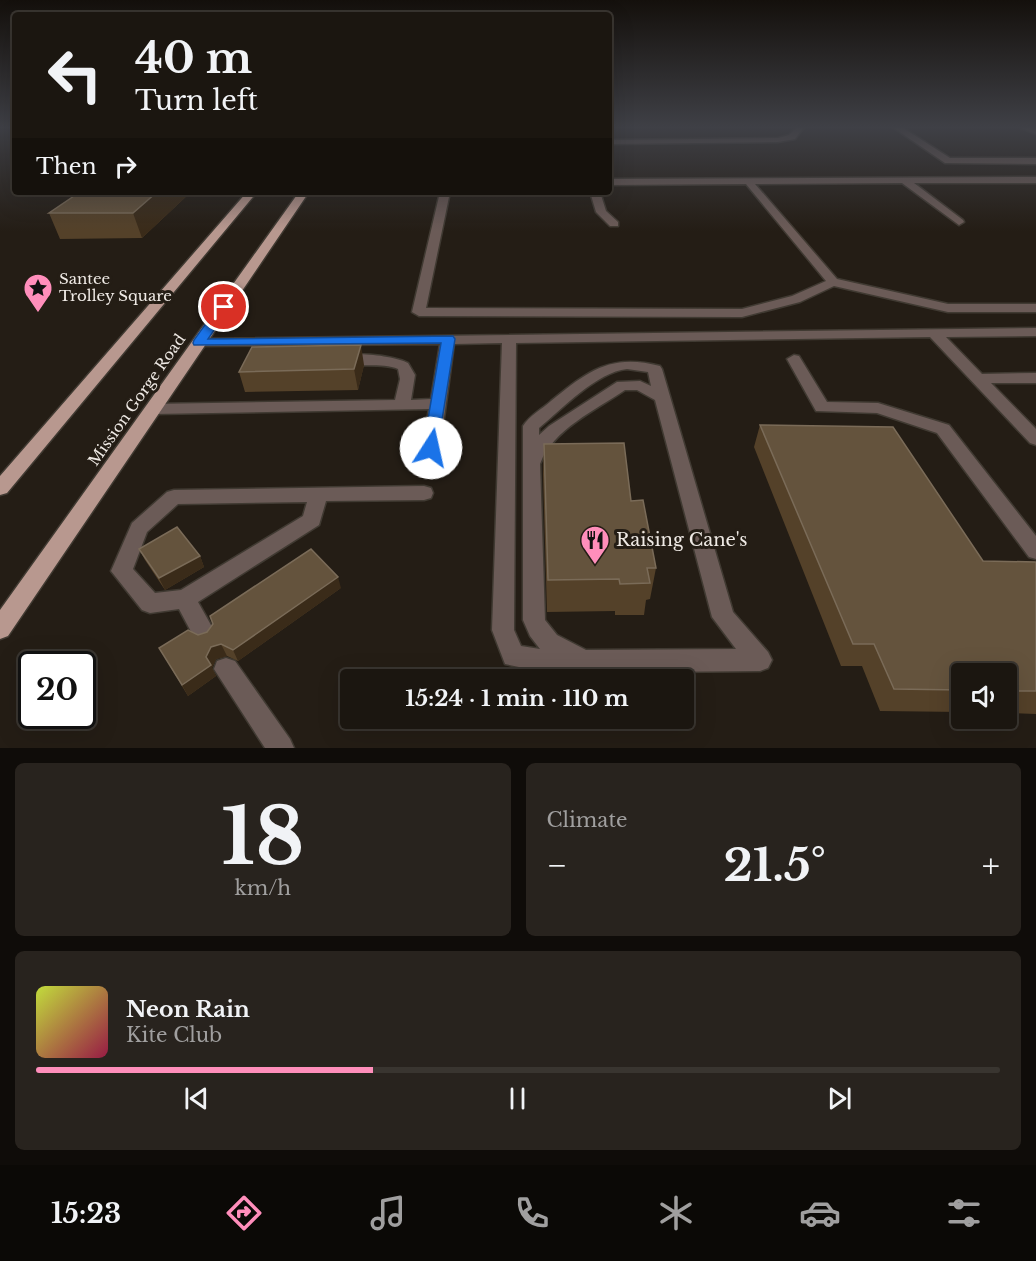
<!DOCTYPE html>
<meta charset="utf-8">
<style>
:root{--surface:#1b1610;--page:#28231e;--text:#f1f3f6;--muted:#a09f9f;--line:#393530;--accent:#ff8ebb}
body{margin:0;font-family:"Libre Baskerville",serif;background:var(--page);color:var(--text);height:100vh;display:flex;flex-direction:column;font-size:22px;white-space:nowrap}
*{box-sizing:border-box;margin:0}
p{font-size:20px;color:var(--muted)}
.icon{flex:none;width:33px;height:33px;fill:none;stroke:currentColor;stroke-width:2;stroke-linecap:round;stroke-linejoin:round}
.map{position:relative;height:748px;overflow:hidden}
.side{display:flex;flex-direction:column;gap:15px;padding:15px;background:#0f0c09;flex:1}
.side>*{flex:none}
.hud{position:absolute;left:12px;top:12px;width:600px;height:183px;border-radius:6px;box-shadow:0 6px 24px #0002,0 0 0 2px var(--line);background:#1b1610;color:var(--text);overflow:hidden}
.buttons{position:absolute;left:951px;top:663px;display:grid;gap:12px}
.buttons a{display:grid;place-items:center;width:66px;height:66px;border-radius:6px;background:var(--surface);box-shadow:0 6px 24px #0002,0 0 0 2px var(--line);font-size:30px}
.speed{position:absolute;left:18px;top:651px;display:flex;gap:12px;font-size:30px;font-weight:700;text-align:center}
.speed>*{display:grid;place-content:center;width:78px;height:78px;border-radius:50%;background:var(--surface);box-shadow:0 6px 24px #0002,0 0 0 2px var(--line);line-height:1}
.speed .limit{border:3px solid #111;border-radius:9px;background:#fff;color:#111}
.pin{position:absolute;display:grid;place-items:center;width:51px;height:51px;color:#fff;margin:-26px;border:3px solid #fff;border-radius:50%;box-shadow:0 2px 6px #0007}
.me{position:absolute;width:66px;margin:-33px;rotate:10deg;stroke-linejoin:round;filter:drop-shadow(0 0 4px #0008)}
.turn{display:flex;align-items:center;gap:21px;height:126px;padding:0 24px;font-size:27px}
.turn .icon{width:78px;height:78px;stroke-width:2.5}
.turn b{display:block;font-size:42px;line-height:51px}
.then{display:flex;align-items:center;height:57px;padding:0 24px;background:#0003;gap:12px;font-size:22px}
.big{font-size:45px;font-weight:700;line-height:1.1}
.side .card{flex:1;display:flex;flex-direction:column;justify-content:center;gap:9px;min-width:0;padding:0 21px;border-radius:9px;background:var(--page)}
.side .dial{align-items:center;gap:0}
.dial b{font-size:78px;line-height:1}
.song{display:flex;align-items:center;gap:18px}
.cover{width:72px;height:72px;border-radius:9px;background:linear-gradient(135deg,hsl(70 70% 55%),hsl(340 70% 35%))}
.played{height:6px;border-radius:3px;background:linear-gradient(90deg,var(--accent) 35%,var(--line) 35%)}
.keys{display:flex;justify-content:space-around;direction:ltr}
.heat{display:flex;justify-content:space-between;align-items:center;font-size:33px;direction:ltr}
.side .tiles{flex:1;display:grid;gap:15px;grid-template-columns:1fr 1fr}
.card:last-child{grid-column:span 2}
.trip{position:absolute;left:340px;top:669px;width:354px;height:60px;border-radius:6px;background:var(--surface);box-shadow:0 6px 24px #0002,0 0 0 2px var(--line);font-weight:700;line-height:60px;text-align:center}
.menu{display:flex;height:96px;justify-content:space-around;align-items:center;background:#0b0906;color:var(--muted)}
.menu .icon{width:42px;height:42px}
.menu .current{color:var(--accent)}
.menu b{font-size:27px;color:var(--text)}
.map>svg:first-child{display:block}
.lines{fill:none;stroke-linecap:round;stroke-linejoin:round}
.minor-casing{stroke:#403a32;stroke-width:3}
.major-casing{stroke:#403a32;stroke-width:3}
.minor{fill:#6b5b57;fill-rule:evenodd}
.major{fill:#b8988f;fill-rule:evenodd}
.wall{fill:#544129}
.shaded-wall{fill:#3a2b19}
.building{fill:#64533d;stroke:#7a6b58;stroke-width:1.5}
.route{fill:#1a73e8;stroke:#114b97;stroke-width:1.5}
.labels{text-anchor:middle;stroke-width:6;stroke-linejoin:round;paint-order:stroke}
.poi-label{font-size:15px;fill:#efeae5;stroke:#241d15;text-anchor:start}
.street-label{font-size:15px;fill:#efeae5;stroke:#241d15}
.near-poi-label{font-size:18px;fill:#efeae5;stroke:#241d15;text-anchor:start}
</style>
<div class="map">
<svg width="1036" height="748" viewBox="0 0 1036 748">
<rect width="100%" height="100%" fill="#241d15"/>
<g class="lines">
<g class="minor-casing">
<path id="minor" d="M798,126H805L795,139L778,142L609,144V140L778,138L789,135Z
M891,126H900L950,158H1036V164L945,163Z
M1021,126L1036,129V134L1021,128Z
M1036,177V183H914L963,220L964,222L959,225L902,183L755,184L837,279L948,304H1036V312H948L834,286L800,302L742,317L419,316L412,312L440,192H450L426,308L742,309L792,296L826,281L746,184L609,185V179Z
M590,192H600L606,211L618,222V226H610L596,212Z
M1036,328V336L946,337L982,374L1036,373V383H991L1036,429V445L1030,443L930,337L516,343L514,630L521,646L540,649L530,636L523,620V426C529,416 542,409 551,401C588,371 611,353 660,366L662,369L733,612L768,652L772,660L768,668L760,671L548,673L505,664L492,630L502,343L454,344L440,448L437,452H425L422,448L429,409L153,414L145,409L153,404L395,400L400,379L398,369C381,361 345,370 335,360C346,349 394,356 408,363L415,375L411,400L431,399L440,344L194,346L192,343L199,339ZM627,369L648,372L651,386L640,381L617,382L549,426L539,435V428C562,409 597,372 627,369ZM625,390H637L655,400L712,617L736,649L586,650L557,635L545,620L540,464C553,429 596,410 625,390Z
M794,355L799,356L827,402L878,403L949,425L1036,536V559L1029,557L937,433L877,413L816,411L787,359Z
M424,486L431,488L433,493L431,498L424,500L326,501L319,525L198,602L216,634L212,641L204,644L196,641L179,609L150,613L142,610L111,571L132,523L167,492L174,490ZM307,502L303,516L181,590L155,593L133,569L147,532L178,504Z
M226,658L235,661L290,739L294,748H265L214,669L217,661Z"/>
</g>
<g class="major-casing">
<path id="major" d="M247,192H257L7,493L0,495V476Z
M299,192H309L8,636L0,639V610Z"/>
</g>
<use href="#minor" class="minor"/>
<use href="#major" class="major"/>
</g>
<path class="wall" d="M80,192H191L142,238L60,239L49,213Z
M364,365L358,390L245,392L239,372Z
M760,425L983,561L1036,562V714L1006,713V674H962V712L880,711L862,666H841L754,447Z
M544,444L631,501L656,568L650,599L646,600L644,615H615V611L547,612L543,474Z
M139,549L200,556L204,567L165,590L145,560Z
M341,588L238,661L227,656L216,659L212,668L216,676L188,696L159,648L198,635Z"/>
<path class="shaded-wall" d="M157,192H191L142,238L133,213Z
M361,345L364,365L358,390L354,369Z
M200,556L204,567L165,590L159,578Z
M338,577L341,588L238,661L233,650Z
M221,644L227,656L216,659L212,668L216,676L188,696L182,685L206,657L211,647Z"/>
<path class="building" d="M80,192H157L133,213H49Z
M361,345L354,369L239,372L252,347Z
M760,425L893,427L983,561L1036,562V691H1006V674H962V690L894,689L874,644H853Z
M624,443L631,501L643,500L656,568H647L650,583L620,584L619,579L548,580L544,444Z
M177,527L200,556L159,578L139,549Z
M311,549L338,577L233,650L221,644L211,647L206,657L211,665L182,685L159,648L188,630L198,635L207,632L213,624L210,616Z"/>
<linearGradient id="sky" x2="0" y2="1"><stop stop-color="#14100c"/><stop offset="0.55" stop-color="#3f4046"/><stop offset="1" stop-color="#3f4046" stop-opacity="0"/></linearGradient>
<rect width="1036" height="231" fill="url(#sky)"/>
<path class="route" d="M224,303L230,307L208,339L453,336L455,339L437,451H426L423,448L441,343L194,345L193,343L194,340L220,304Z"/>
<defs>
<g id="sight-pin" transform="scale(1.5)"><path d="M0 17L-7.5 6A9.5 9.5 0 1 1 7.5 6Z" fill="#ff8ebb" stroke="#241d15"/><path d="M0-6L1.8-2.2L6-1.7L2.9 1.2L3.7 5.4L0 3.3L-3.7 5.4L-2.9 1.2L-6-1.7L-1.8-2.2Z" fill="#111"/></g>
<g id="restaurant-pin" transform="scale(1.5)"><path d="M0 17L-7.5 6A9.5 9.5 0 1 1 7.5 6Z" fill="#ff8ebb" stroke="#241d15"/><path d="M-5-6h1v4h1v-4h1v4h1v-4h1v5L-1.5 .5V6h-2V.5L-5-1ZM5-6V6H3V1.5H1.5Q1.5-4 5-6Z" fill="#111"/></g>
</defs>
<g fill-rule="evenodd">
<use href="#sight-pin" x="38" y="288"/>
<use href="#restaurant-pin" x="595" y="540"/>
</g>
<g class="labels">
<g class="poi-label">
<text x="59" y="284">Santee<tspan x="59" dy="17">Trolley Square</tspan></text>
</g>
<g class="street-label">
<text transform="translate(137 400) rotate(-55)" y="5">Mission Gorge Road</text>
</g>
<g class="near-poi-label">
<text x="616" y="546">Raising Cane's</text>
</g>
</g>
</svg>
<div class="buttons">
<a><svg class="icon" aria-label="sound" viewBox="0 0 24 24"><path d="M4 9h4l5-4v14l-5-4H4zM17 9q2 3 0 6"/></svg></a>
</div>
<div class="speed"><div class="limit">20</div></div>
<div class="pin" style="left:224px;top:307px;background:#d93025"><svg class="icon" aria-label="arrive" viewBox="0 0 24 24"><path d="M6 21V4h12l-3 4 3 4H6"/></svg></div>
<svg class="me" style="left:431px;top:448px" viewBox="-20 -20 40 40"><circle r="19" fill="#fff"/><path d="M0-13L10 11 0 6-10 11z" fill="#1a73e8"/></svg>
<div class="trip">15:24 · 1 min · 110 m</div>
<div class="hud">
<div class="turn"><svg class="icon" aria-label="left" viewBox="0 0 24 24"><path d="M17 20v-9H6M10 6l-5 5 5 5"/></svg><div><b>40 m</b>Turn left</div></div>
<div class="then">Then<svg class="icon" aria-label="right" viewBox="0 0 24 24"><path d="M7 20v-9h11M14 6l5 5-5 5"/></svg></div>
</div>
</div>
<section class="side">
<div class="tiles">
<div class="card dial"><b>18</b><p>km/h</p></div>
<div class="card"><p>Climate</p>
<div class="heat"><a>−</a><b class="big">21.5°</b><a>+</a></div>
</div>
<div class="card">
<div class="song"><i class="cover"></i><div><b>Neon Rain</b><p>Kite Club</p></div></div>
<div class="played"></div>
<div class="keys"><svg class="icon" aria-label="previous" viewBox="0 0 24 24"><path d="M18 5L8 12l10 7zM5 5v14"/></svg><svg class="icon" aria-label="pause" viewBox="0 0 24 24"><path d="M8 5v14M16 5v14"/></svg><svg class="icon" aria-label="next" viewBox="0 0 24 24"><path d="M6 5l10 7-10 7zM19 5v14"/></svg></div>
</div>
</div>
</section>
<nav class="menu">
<b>15:23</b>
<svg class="icon current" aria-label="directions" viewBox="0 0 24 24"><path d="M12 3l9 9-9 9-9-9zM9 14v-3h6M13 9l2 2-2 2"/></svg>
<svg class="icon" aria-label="music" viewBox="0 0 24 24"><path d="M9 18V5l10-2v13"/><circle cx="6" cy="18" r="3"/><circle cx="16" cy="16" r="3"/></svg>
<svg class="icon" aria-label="phone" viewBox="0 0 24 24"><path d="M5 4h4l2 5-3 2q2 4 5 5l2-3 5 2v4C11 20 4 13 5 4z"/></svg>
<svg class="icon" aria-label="climate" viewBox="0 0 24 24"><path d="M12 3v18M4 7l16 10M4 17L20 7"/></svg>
<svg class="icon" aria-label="car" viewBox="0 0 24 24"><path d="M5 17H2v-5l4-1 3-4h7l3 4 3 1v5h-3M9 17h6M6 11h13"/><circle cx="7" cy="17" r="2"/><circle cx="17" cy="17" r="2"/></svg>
<svg class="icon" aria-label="filters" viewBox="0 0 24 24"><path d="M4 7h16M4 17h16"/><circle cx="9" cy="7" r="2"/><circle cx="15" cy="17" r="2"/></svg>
</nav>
